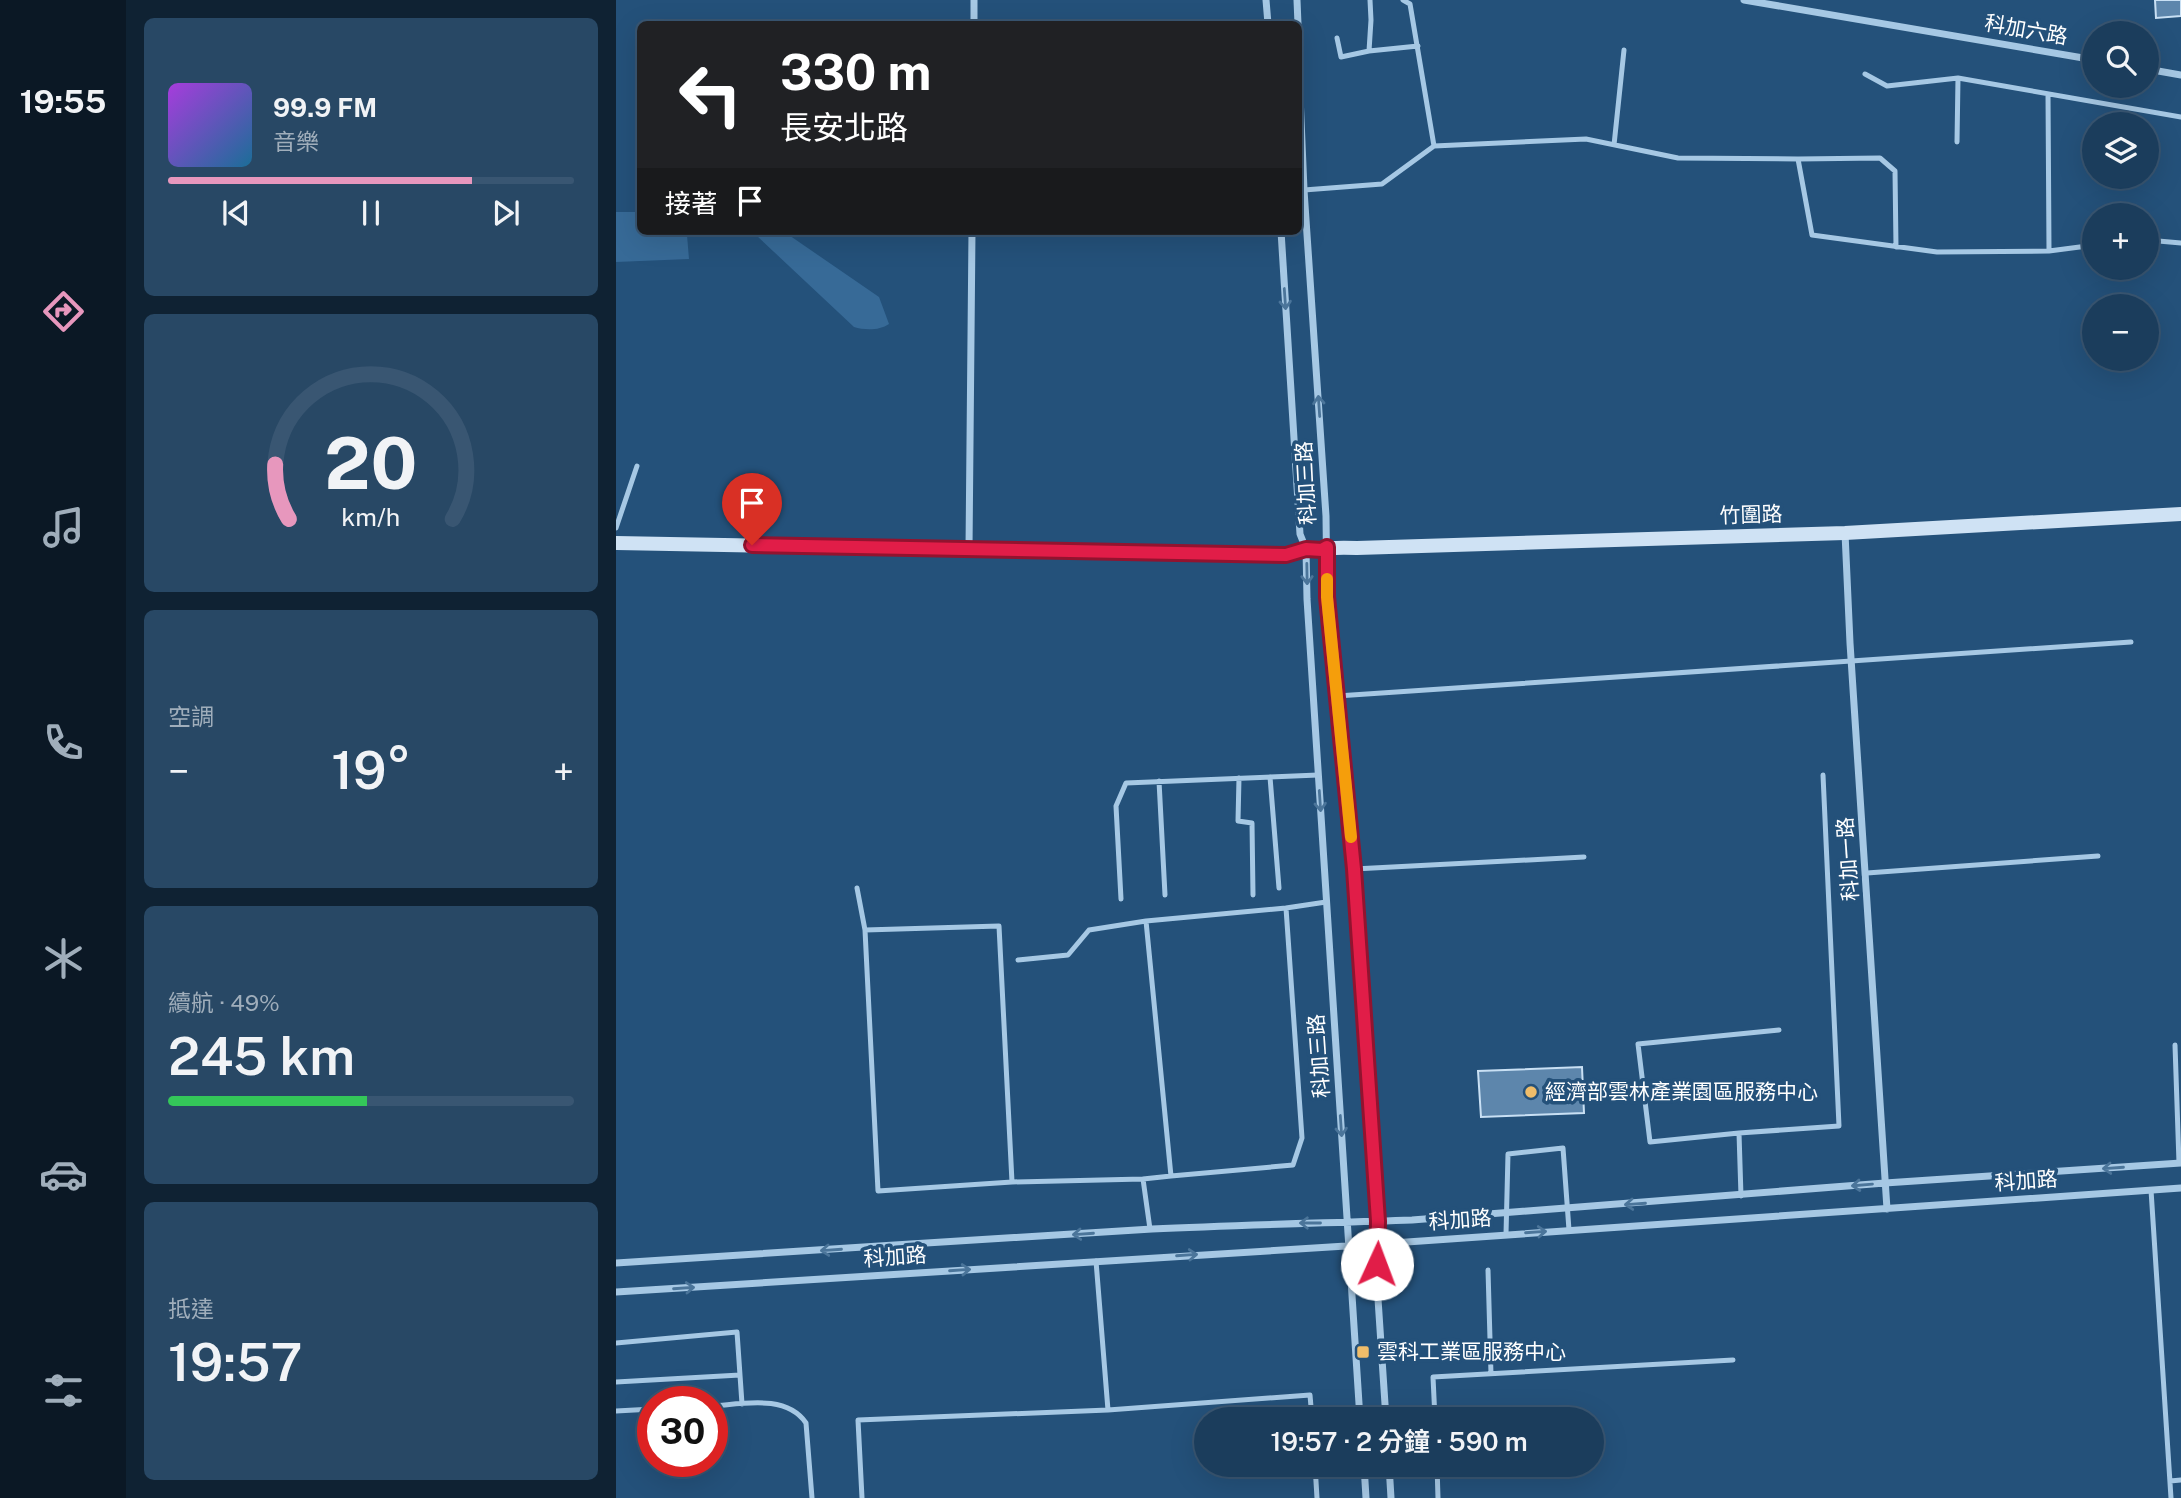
<!DOCTYPE html>
<html lang="zh-TW">
<meta charset="utf-8">
<style>
:root{--surface:#1b3d5c;--page:#284865;--text:#f1f3f6;--muted:#a0aebb;--line:#395672;--accent:#e797bd}
body{margin:0;font-family:"Public Sans","Noto Sans TC",sans-serif;background:var(--page);color:var(--text);height:100vh;display:flex;flex-direction:column;font-size:26px;white-space:nowrap}
*{box-sizing:border-box;margin:0}
p{font-size:23px;color:var(--muted)}
.icon{flex:none;width:38px;height:38px;fill:none;stroke:currentColor;stroke-width:2;stroke-linecap:round;stroke-linejoin:round}
.map{position:relative;flex:1;overflow:hidden}
.details{display:flex;flex-direction:column;gap:18px;padding:18px;background:#0f2233;width:490px}
.details>*{flex:none}
.top-card{position:absolute;left:21px;top:21px;width:665px;height:214px;border-radius:10px;box-shadow:0 7px 28px #0002,0 0 0 2px var(--line);background:#202124;color:#fff;overflow:hidden}
.tools{position:absolute;left:1466px;top:21px;display:grid;gap:14px}
.tools a{display:grid;place-items:center;width:77px;height:77px;border-radius:50%;background:var(--surface);box-shadow:0 7px 28px #0002,0 0 0 2px var(--line);font-size:35px}
.speed{position:absolute;left:21px;top:1386px;display:flex;gap:14px;font-size:35px;font-weight:700;text-align:center}
.speed>*{display:grid;place-content:center;width:91px;height:91px;border-radius:50%;background:var(--surface);box-shadow:0 7px 28px #0002,0 0 0 2px var(--line);line-height:1}
.speed .limit{border:10px solid #d22;background:#fff;color:#111}
.pin{position:absolute;display:grid;place-items:center;width:60px;height:60px;color:#fff;margin:-72px -30px;border-radius:50% 50% 50% 0;rotate:-45deg;box-shadow:0 0 7px #0007}
.pin .icon{rotate:45deg}
.me{position:absolute;width:77px;margin:-38px;rotate:2deg;stroke-linejoin:round;filter:drop-shadow(0 0 5px #0008)}
.turn{display:flex;align-items:center;gap:24px;height:147px;padding:0 28px;font-size:32px}
.turn .icon{width:91px;height:91px;stroke-width:2.5}
.turn b{display:block;font-size:49px;line-height:60px}
.then{display:flex;align-items:center;height:66px;padding:0 28px;background:#0003;gap:14px;font-size:26px}
.big{font-size:52px;font-weight:600;line-height:1.1}
.details .card{flex:1;display:flex;flex-direction:column;justify-content:center;gap:10px;min-width:0;padding:0 24px;border-radius:10px;background:var(--page)}
.details .dial{align-items:center;gap:0}
.dial svg{height:182px;overflow:visible;fill:none;stroke:var(--line);stroke-width:7;stroke-linecap:round;text-anchor:middle}
.dial text{fill:var(--text);stroke:none}
.song{display:flex;align-items:center;gap:21px}
.cover{width:84px;height:84px;border-radius:10px;background:linear-gradient(135deg,hsl(280 70% 55%),hsl(200 70% 35%))}
.played{height:7px;border-radius:4px;background:linear-gradient(90deg,var(--accent) 75%,var(--line) 75%)}
.keys{display:flex;justify-content:space-around;direction:ltr}
.heat{display:flex;justify-content:space-between;align-items:center;font-size:38px;direction:ltr}
.charge{height:10px;border-radius:5px;background:linear-gradient(90deg,#34c759 49%,var(--line) 0)}
.trip{position:absolute;left:578px;top:1407px;width:410px;height:70px;border-radius:35px;background:var(--surface);box-shadow:0 7px 28px #0002,0 0 0 2px var(--line);font-weight:600;line-height:70px;text-align:center}
main{display:flex;flex:1;min-height:0}
.tabs{display:flex;flex-direction:column;width:126px;justify-content:space-around;align-items:center;background:#0b1825;color:var(--muted)}
.tabs .icon{width:49px;height:49px}
.tabs .active{color:var(--accent)}
.tabs b{font-size:32px;color:var(--text)}
.map>svg:first-child{display:block}
.green{fill:#376a97}
.building{fill:#5d86ac;stroke:#c9e0f4;stroke-width:2}
.lines{fill:none;stroke-linecap:round;stroke-linejoin:round}
.lane{stroke:#a6c8e4;stroke-width:5}
.street{stroke:#a6c8e4;stroke-width:7}
.secondary{stroke:#cfe2f4;stroke-width:14}
.oneway{stroke:#4b759a}
.route-casing{stroke:#92132f;stroke-width:18}
.route{stroke:#e11d48;stroke-width:12}
.slow{stroke:#f59e0b;stroke-width:12}
.poi-dot{fill:#efbd6a;stroke:#24517a;stroke-width:2.5}
.labels{text-anchor:middle;stroke-width:7;stroke-linejoin:round;paint-order:stroke}
.street-label{font-size:21px;fill:#fff;stroke:#24517a}
.poi-label{font-size:21px;fill:#fff;stroke:#24517a;text-anchor:start}
</style>
<main>
<nav class="tabs">
<b>19:55</b>
<svg class="icon active" aria-label="directions" viewBox="0 0 24 24"><path d="M12 3l9 9-9 9-9-9zM9 14v-3h6M13 9l2 2-2 2"/></svg>
<svg class="icon" aria-label="music" viewBox="0 0 24 24"><path d="M9 18V5l10-2v13"/><circle cx="6" cy="18" r="3"/><circle cx="16" cy="16" r="3"/></svg>
<svg class="icon" aria-label="phone" viewBox="0 0 24 24"><path d="M5 4h4l2 5-3 2q2 4 5 5l2-3 5 2v4C11 20 4 13 5 4z"/></svg>
<svg class="icon" aria-label="climate" viewBox="0 0 24 24"><path d="M12 3v18M4 7l16 10M4 17L20 7"/></svg>
<svg class="icon" aria-label="car" viewBox="0 0 24 24"><path d="M5 17H2v-5l4-1 3-4h7l3 4 3 1v5h-3M9 17h6M6 11h13"/><circle cx="7" cy="17" r="2"/><circle cx="17" cy="17" r="2"/></svg>
<svg class="icon" aria-label="filters" viewBox="0 0 24 24"><path d="M4 7h16M4 17h16"/><circle cx="9" cy="7" r="2"/><circle cx="15" cy="17" r="2"/></svg>
</nav>
<section class="details">
<div class="card">
<div class="song"><i class="cover"></i><div><b>99.9 FM</b><p>音樂</p></div></div>
<div class="played"></div>
<div class="keys"><svg class="icon" aria-label="previous" viewBox="0 0 24 24"><path d="M18 5L8 12l10 7zM5 5v14"/></svg><svg class="icon" aria-label="pause" viewBox="0 0 24 24"><path d="M8 5v14M16 5v14"/></svg><svg class="icon" aria-label="next" viewBox="0 0 24 24"><path d="M6 5l10 7-10 7zM19 5v14"/></svg></div>
</div>
<div class="card dial"><svg viewBox="0 0 100 80">
<path d="M14 69A42 42 0 1 1 86 69"/>
<path d="M14 69A42 42 0 0 1 8 45" stroke="#e797bd"/>
<text x="50" y="56" font-size="32" font-weight="700">20</text>
<text x="50" y="72" font-size="11">km/h</text>
</svg></div>
<div class="card"><p>空調</p>
<div class="heat"><a>−</a><b class="big">19°</b><a>+</a></div>
</div>
<div class="card"><p>續航 · 49%</p><b class="big">245 km</b><div class="charge"></div></div>
<div class="card"><p>抵達</p><b class="big">19:57</b></div>
</section>
<div class="map">
<svg width="1565" height="1498" viewBox="0 0 1565 1498">
<rect width="100%" height="100%" fill="#24517a"/>
<path class="green" d="M0,212H24V231H167L263,297L273,324C263,331 248,330 238,327L141,236L71,235L73,259L0,262Z"/>
<path class="building" d="M1539,0H1565V16L1540,18Z
M966,1067L968,1113L865,1117L862,1071Z"/>
<g class="lines">
<path class="lane" d="M787,0L794,4L818,146
M721,38L725,57L753,51L802,46
M753,51L755,20L754,0
M1249,74L1271,86L1342,78L1565,117
M1432,94L1433,251
M1341,142L1342,78
M998,145L1008,50
M1182,159L1264,158L1279,171L1280,247
M688,190L766,184L818,146L970,139L1062,158L1182,159L1196,235L1321,252L1433,251L1479,245
M1531,240L1565,243
M0,528L21,466
M721,696L1515,642
M654,777L663,888
M623,778L622,821L636,823L637,895
M543,781L549,895
M738,869L968,857
M1251,873L1482,856
M241,888L249,930
M505,899L500,806L510,783L702,775
M530,921L670,908
M402,960L452,955L473,930L530,921L555,1176L677,1165L686,1138L670,908L710,902
M1559,1045L1563,1163
M1123,1133L1223,1126L1207,775
M527,1179L555,1176
M396,1182L383,926L249,930L262,1191L396,1182L527,1179L534,1229
M1535,1190L1555,1498
M1125,1196L1123,1133L1034,1142L1022,1044L1163,1030
M890,1234L892,1154L947,1148L953,1230
M480,1261L492,1410
M872,1270L875,1374
M0,1343L121,1332L126,1404
M0,1382L124,1375
M96,1406C127,1404 170,1394 190,1423L196,1498
M0,1411L37,1409
M819,1419L817,1377L1117,1360
M699,1465L701,1498
M821,1465L822,1498
M1554,1481L1565,1480
M246,1498L242,1420L492,1410L694,1395L696,1419"/>
<path class="street" d="M650,0L652,24
M681,0L682,24
M1128,0L1479,60
M358,24V0
M682,48L688,190L710,516L711,597L738,869L762,1221L761,1284L770,1419
M1531,69L1565,75
M665,231L684,534L690,549L691,599L744,1419
M1229,533L1234,643L1271,1209
M353,549L356,231
M0,1263C179,1252 357,1239 536,1229C623,1225 710,1223 796,1220L1269,1183L1565,1163
M0,1292L762,1244L1565,1188
M748,1465L750,1498
M773,1465L775,1498"/>
<path class="secondary" d="M0,543L670,555C694,548 717,547 741,548L1229,533L1565,514"/>
</g>
<defs><path id="oneway-shaft" d="M-6 0H5M1.5-3L5.5 0L1.5 3" fill="none" stroke-width="1.6" stroke-linecap="round" stroke-linejoin="round" transform="scale(1.75)"/></defs>
<g class="oneway">
<use href="#oneway-shaft" transform="translate(669 299) rotate(86)"/>
<use href="#oneway-shaft" transform="translate(703 406) rotate(-94)"/>
<use href="#oneway-shaft" transform="translate(691 574) rotate(89)"/>
<use href="#oneway-shaft" transform="translate(704 801) rotate(86)"/>
<use href="#oneway-shaft" transform="translate(725 1126) rotate(86)"/>
<use href="#oneway-shaft" transform="translate(1497 1168) rotate(176)"/>
<use href="#oneway-shaft" transform="translate(1246 1185) rotate(175)"/>
<use href="#oneway-shaft" transform="translate(1019 1204) rotate(176)"/>
<use href="#oneway-shaft" transform="translate(694 1223) rotate(180)"/>
<use href="#oneway-shaft" transform="translate(920 1232) rotate(-4)"/>
<use href="#oneway-shaft" transform="translate(467 1234) rotate(176)"/>
<use href="#oneway-shaft" transform="translate(215 1250) rotate(176)"/>
<use href="#oneway-shaft" transform="translate(571 1255) rotate(-4)"/>
<use href="#oneway-shaft" transform="translate(344 1270) rotate(-4)"/>
<use href="#oneway-shaft" transform="translate(68 1288) rotate(-4)"/>
</g>
<g class="lines">
<g class="route-casing">
<path id="route" d="M136,545L670,555L690,549L706,550L711,547V597L738,869L762,1221L761,1264"/>
</g>
<use href="#route" class="route"/>
<path class="slow" d="M711,579V597L735,837"/>
</g>
<g class="poi-dot">
<circle cx="915" cy="1092" r="7"/>
<rect x="740" y="1345" width="14" height="14" rx="3.5"/>
</g>
<g class="labels">
<g class="street-label">
<text transform="translate(1410 30) rotate(10)" y="7">科加六路</text>
<text transform="translate(690 483) rotate(-93)" y="7">科加三路</text>
<text transform="translate(1135 515) rotate(-2)" y="7">竹圍路</text>
<text transform="translate(1232 859) rotate(-94)" y="7">科加一路</text>
<text transform="translate(703 1056) rotate(-94)" y="7">科加三路</text>
<text transform="translate(1410 1181) rotate(-4)" y="7">科加路</text>
<text transform="translate(844 1220) rotate(-4)" y="7">科加路</text>
<text transform="translate(279 1257) rotate(-4)" y="7">科加路</text>
</g>
<g class="poi-label">
<text x="929" y="1099">經濟部雲林產業園區服務中心</text>
<text x="761" y="1359">雲科工業區服務中心</text>
</g>
</g>
</svg>
<div class="tools">
<a><svg class="icon" aria-label="search" viewBox="0 0 24 24"><circle cx="10" cy="10" r="6"/><path d="M15 15l6 6"/></svg></a>
<a><svg class="icon" aria-label="layers" viewBox="0 0 24 24"><path d="M12 4l9 5-9 5-9-5zM3 14l9 5 9-5"/></svg></a>
<a>+</a>
<a>−</a>
</div>
<div class="speed"><div class="limit">30</div></div>
<div class="pin" style="left:136px;top:545px;background:#d93025"><svg class="icon" aria-label="arrive" viewBox="0 0 24 24"><path d="M6 21V4h12l-3 4 3 4H6"/></svg></div>
<svg class="me" style="left:761px;top:1264px" viewBox="-20 -20 40 40"><circle r="19" fill="#fff"/><path d="M0-13L10 11 0 6-10 11z" fill="#e11d48"/></svg>
<div class="trip">19:57 · 2 分鐘 · 590 m</div>
<div class="top-card">
<div class="turn"><svg class="icon" aria-label="left" viewBox="0 0 24 24"><path d="M17 20v-9H6M10 6l-5 5 5 5"/></svg><div><b>330 m</b>長安北路</div></div>
<div class="then">接著<svg class="icon" aria-label="arrive" viewBox="0 0 24 24"><path d="M6 21V4h12l-3 4 3 4H6"/></svg></div>
</div>
</div>
</main>
